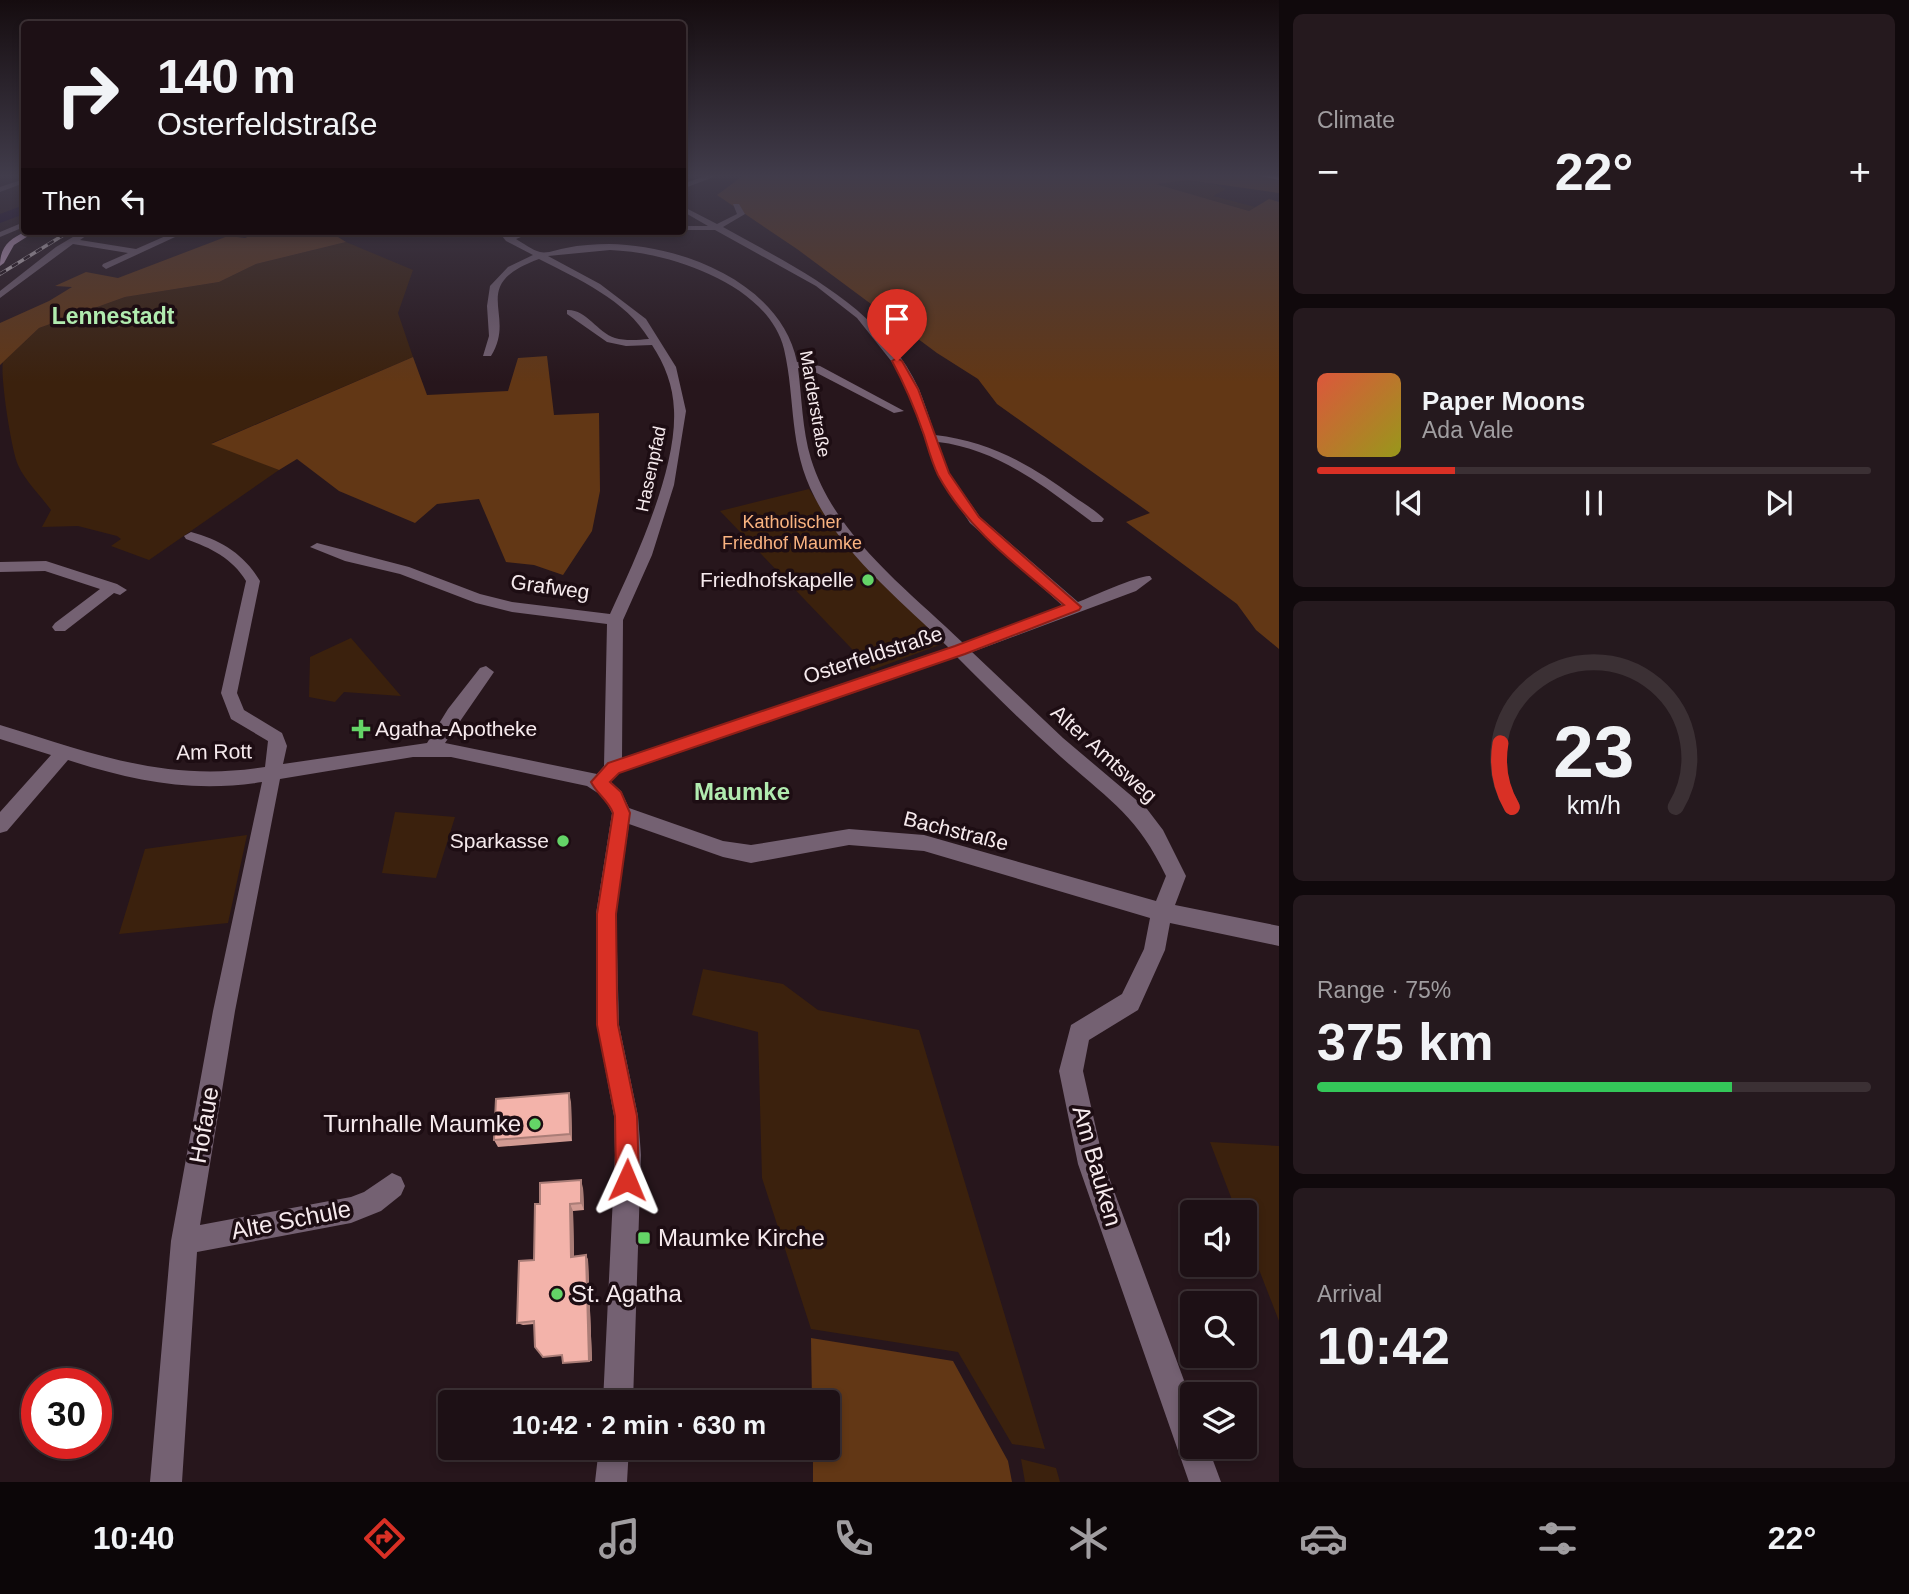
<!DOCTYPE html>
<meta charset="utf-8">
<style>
:root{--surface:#1d1015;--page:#25191e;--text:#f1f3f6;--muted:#a09da0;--line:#3b3034;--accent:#d93025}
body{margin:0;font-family:Helvetica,sans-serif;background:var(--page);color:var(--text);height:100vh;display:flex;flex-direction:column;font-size:26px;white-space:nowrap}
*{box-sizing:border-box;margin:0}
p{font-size:23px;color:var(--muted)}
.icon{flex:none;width:38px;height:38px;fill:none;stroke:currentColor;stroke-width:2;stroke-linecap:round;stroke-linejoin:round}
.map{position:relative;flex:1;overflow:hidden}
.details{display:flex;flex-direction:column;gap:14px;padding:14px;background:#10090c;width:630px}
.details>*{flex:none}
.hud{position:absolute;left:21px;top:21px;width:665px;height:214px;border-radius:7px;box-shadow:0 4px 10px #0003,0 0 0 2px var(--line);background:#1d1015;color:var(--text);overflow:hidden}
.buttons{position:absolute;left:1180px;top:1200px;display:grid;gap:14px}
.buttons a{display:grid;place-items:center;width:77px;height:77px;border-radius:7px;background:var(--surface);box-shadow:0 4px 10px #0003,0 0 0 2px var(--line);font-size:35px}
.speed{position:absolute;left:21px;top:1368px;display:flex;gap:14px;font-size:35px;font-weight:700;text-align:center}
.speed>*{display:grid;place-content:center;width:91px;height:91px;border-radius:50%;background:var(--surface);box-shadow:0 4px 10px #0003,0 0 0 2px var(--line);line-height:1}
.speed .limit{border:10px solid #d22;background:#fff;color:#111}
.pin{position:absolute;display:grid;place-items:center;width:60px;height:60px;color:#fff;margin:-72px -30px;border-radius:50% 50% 50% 0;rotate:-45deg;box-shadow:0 0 7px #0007}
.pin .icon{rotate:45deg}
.me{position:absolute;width:77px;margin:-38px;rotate:1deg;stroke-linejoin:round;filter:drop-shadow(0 0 5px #0008)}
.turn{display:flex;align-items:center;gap:24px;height:147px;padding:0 21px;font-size:32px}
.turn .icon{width:91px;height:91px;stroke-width:2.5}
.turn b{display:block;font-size:49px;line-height:60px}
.then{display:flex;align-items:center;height:66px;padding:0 21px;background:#0003;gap:14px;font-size:26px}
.big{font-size:52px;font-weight:800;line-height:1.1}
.details .tile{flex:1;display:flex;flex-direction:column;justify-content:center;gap:10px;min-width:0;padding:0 24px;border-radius:10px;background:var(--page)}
.details .dial{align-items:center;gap:0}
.dial svg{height:182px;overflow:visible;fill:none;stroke:var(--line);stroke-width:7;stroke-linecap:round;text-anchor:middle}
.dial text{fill:var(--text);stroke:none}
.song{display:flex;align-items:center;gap:21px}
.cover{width:84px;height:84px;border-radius:10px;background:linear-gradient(135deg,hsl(10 70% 55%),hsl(60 70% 35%))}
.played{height:7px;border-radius:4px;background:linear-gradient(90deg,var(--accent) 25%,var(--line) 25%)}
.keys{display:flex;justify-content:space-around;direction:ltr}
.heat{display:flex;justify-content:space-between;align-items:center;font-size:38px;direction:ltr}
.charge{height:10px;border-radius:5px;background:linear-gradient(90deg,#34c759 75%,var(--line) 0)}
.trip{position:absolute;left:438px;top:1390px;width:402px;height:70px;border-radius:7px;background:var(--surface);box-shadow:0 4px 10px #0003,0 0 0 2px var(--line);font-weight:800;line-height:70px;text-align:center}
.dock{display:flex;height:112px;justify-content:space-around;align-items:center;background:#0c0608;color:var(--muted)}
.dock .icon{width:49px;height:49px}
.dock .selected{color:var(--accent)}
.dock b{font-size:32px;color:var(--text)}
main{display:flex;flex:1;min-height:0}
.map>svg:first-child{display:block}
.green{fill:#3b210d}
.forest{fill:#623715}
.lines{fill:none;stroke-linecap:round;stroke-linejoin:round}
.river{fill:#130228;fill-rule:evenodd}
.street{fill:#746172;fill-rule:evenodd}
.primary{fill:#cea8cb;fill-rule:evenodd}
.rail-casing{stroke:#dbced1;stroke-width:3.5}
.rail{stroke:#1d0d13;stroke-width:2.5;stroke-dasharray:7;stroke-linecap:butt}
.wall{fill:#d19a92}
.shaded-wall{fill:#aa7d77}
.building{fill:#f3b3aa;stroke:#aa7d77;stroke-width:2}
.route{fill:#d93025;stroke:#8d1f18;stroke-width:2}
.poi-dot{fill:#64d467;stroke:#1d0d13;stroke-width:2.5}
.labels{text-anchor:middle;stroke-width:7;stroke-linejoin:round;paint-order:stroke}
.far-street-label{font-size:18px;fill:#f6eaed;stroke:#1d0d13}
.far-park-label{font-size:18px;fill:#fab380;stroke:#1d0d13}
.poi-label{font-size:21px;fill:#f6eaed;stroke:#1d0d13;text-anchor:end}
.street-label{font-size:21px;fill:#f6eaed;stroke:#1d0d13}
.far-district-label{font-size:23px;font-weight:bold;fill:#b1ebaf;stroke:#1d0d13}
.quarter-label{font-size:24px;font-weight:bold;fill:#b1ebaf;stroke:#1d0d13}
.near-poi-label{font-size:24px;fill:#f6eaed;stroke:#1d0d13;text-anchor:start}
.near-street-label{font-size:24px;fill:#f6eaed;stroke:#1d0d13}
</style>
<main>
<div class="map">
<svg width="1279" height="1482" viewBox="0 0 1279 1482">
<rect width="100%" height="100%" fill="#27161c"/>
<path class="green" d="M1188,180L1214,184L1226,189L1213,196L1255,207L1249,211L1153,183Z
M346,242L413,270L398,313L413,357L212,443L279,470L149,560L111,546L121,539L117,536L78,526L42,527L51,510C41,496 25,481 18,465C11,449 0,375 3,362L39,328L125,297L219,282L256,264Z
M809,489L835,529L945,643L872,670L720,511Z
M351,638L401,696L344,692L335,702L309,697L310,657Z
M395,812L455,817L436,878L382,873Z
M247,835L228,923L119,934L145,849Z
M703,969L783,984L818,1010L919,1030L1045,1449L1012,1444L958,1352L811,1329L762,1178L758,1032L692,1015Z
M1210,1142L1279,1146V1321L1244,1231V1213H1237Z
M1021,1459L1056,1468L1060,1482H1025Z"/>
<path class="forest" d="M744,175H1279V193L1188,180L1156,184L1249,211L1269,199L1279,202V649L1256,630L1237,604L1126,522L1150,513L997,404L978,379L937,353L797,249L717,195Z
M262,231H350L338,237L346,242L256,264L219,282L125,297L39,328L0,365V323L49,301L72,287L55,286L86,272L118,278L228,236L245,238Z
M547,356L554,415L599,413L600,491L592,531L563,575L534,565L506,562L479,499L437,504L415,523L339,491L297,459L279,470L211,444L413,357L427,395L508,391L518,358Z
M811,1338L953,1361L1008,1461L1012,1482H813V1447H828V1402H812Z"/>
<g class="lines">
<path class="river" d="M24,205V214L0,223V214Z"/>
<path class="street" d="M709,175H719L682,189V184Z
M24,179V183L0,192V187Z
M733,204H739L745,214L723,227C798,269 881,307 919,389C925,404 930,420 935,435C989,441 1031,465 1073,496C1083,503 1095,510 1104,519L1102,522H1092C1045,487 998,449 938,442L949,473L980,517L1078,602C1090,597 1142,574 1150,576L1152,579L1136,591L972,652L1063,738L1147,809L1163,830L1186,876L1175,905L1279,926V946L1170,923L1165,950L1138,1010L1089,1040L1083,1071L1104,1164L1192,1402V1447H1208L1221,1482H1189L1078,1164L1059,1071L1071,1025L1122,994L1144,949L1150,918L924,851L849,845L751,863L723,857L629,824L616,914L619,1025L638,1116L641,1155L633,1402H603L615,1155L614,1116L597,1025L596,914L612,813L604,797L587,786L451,757H413L280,779L235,1011L200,1225L351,1197L364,1192L392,1173L401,1177L405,1186L401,1195L381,1211L351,1223L197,1252L182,1482H150L171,1241L213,1011L262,782C192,793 133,781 68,760L7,831L0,833V812L51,755L0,739V725C91,753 167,783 265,767L268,741L231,719L221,693L246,581C232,558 211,548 186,539L184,536L191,532C221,540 244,554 260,581L237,693L244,710L282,733L287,746L283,764L427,743L448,709L480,668L486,666L494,672L445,743L597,774L604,766L607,624L512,612L476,603L400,574L345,561L310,547L317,543L409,567L480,594L512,602L610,614C635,560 677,470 674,410C673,385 665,365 652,345L626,346L607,342L567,314V310C586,309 597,332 615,338C625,341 638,340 649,339C626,300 578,279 539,259C466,286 518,313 491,356H483L489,336L487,306L490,286L508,267L533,255L506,241L498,231H506L511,236L524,231H536L516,239C523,243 532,250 540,252C547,254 559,249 566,248C580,245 595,244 609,244C682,245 781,283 797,362L820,366L904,411L894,413L813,371L798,368C802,398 802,429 811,459C835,536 907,589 963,643L1064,607L970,523L937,473L907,389L892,362L857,318L816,286L715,230H682V226H708L682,211V206L717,224L737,214ZM610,250C669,252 768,284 784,349C796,401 788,446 815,498C845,557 903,602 949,648L622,758L623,620L652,555L674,485L686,411L676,367L646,319L600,284L548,256ZM957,657C991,691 1025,725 1061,757C1109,800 1137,815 1166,876L1156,901L924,835L849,829L751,845L723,841L629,808L621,791L610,781L619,773Z
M24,222V227L0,237V232Z
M83,231H93L80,240L136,249L177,231H188L106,269L102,266L103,264L128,253L73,244L0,298V291L56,247Z
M417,231H435L419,235L415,233Z
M46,561L117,584L127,590L120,595L114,593L65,631H55L52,627L55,623L100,589L45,571L0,572V562Z
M599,1447H629L627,1482H595Z"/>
<path class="primary" d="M1256,175L1279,176V180Z
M26,231H36L14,245L4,263L0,266C0,246 9,240 26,231Z"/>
<g class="rail-casing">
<path id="rail" d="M0,274L70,231"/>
</g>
<use href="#rail" class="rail"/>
</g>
<path class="wall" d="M571,1102L572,1141L498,1147L494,1140Z
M583,1188L584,1210L573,1211L574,1256L586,1255L588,1260L592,1361L563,1363V1355L543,1357L534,1324L523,1325L517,1323L534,1260L540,1204Z"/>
<path class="shaded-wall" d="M569,1093L571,1102L572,1141L570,1134Z
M581,1180L583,1188L584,1210L581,1203Z
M570,1204L573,1211L574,1262L571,1257Z
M586,1255L588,1260L592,1361H589Z"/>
<path class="building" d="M569,1093L570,1134L494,1140L496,1099Z
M581,1180V1203L570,1204L571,1257L586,1255L589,1361L563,1363L562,1355L543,1357L535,1347L534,1321L517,1323L519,1261L534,1260L535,1204H540V1183Z"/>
<linearGradient id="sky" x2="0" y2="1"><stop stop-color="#150c0f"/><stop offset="0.46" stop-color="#413c4b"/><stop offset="1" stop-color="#413c4b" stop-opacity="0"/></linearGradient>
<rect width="1279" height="382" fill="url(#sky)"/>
<path class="route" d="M897,358L902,361L918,389L949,473L979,517L1081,607L1079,610L965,654L619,773L610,782L621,792L630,813L616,914L617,998L618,1025L637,1116L639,1180L636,1188L627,1191L619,1188L616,1180L615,1116L597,1025V914L613,813C608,800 597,794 591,782L608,763L955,646L1064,605C1018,566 968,530 938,475C932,463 928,448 924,435C915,409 905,385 892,361Z"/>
<g class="poi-dot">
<circle cx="868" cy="580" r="7"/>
<path d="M357.5 718.5h7v7h7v7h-7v7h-7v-7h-7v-7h7z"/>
<circle cx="563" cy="841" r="7"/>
<circle cx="535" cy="1124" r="7"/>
<rect x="637" y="1231" width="14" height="14" rx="3.5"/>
<circle cx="557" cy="1294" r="7"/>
</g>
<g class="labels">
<g class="far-street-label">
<text transform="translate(815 404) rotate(80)" y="6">Marderstraße</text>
<text transform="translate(651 469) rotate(-78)" y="6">Hasenpfad</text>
</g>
<g class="far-park-label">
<text x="792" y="528">Katholischer<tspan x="792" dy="21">Friedhof Maumke</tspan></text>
</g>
<g class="poi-label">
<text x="854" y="587">Friedhofskapelle</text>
<text x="375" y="736" text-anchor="start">Agatha-Apotheke</text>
<text x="549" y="848">Sparkasse</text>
</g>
<g class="street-label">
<text transform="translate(550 587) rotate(8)" y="7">Grafweg</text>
<text transform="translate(873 655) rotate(-18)" y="7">Osterfeldstraße</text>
<text transform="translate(214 752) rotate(-1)" y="7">Am Rott</text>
<text transform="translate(1104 754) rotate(42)" y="7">Alter Amtsweg</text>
<text transform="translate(956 831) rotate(14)" y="7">Bachstraße</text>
</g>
<g class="far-district-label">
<text x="113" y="324">Lennestadt</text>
</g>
<g class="quarter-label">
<text x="742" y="800">Maumke</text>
</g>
<g class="near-poi-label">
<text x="521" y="1132" text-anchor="end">Turnhalle Maumke</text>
<text x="658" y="1246">Maumke Kirche</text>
<text x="571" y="1302">St. Agatha</text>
</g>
<g class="near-street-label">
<text transform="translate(204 1125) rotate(-80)" y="8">Hofaue</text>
<text transform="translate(1097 1166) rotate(74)" y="8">Am Bauken</text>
<text transform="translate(291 1220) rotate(-11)" y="8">Alte Schule</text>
</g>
</g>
</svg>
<div class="buttons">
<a><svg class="icon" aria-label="sound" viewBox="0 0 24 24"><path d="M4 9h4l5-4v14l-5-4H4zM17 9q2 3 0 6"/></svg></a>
<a><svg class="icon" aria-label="search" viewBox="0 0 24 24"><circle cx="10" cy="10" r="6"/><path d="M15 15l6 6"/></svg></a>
<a><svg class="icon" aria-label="layers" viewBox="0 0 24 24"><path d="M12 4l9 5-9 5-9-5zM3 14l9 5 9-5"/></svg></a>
</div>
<div class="speed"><div class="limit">30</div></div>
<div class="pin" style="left:897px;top:361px;background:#d93025"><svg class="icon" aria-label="arrive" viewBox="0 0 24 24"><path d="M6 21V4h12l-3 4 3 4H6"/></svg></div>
<svg class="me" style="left:627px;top:1180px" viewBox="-20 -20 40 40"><path d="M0-17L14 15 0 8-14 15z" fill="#d93025" stroke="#fff" stroke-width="4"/></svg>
<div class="trip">10:42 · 2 min · 630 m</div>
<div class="hud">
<div class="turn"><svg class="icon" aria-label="right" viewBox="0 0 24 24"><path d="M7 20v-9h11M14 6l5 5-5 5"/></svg><div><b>140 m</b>Osterfeldstraße</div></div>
<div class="then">Then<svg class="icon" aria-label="left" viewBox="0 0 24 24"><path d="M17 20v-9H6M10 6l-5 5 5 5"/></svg></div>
</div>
</div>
<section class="details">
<div class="tile"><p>Climate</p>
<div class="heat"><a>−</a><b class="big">22°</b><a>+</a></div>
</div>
<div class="tile">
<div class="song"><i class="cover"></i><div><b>Paper Moons</b><p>Ada Vale</p></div></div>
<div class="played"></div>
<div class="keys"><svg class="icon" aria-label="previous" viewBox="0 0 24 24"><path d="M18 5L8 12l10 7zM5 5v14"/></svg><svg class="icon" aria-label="pause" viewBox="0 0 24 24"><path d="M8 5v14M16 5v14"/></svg><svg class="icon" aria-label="next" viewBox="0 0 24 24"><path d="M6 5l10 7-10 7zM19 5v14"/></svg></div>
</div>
<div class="tile dial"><svg viewBox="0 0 100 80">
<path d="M14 69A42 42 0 1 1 86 69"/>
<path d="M14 69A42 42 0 0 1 9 41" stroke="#d93025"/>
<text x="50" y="56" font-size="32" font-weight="700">23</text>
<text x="50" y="72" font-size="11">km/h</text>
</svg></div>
<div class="tile"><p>Range · 75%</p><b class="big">375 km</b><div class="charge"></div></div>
<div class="tile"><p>Arrival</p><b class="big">10:42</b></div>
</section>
</main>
<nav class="dock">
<b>10:40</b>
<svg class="icon selected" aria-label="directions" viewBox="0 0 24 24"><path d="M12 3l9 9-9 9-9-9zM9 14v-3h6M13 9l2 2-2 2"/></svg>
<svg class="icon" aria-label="music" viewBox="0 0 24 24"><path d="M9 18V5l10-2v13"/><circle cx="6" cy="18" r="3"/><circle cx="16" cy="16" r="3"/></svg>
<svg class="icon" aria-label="phone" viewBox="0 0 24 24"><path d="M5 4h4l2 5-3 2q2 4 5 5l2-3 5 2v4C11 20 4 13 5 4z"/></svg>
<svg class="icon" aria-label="climate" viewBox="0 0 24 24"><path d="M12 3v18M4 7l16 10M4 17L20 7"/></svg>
<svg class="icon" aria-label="car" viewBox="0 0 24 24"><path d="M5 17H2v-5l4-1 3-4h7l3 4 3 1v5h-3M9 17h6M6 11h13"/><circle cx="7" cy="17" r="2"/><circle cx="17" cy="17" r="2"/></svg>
<svg class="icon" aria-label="filters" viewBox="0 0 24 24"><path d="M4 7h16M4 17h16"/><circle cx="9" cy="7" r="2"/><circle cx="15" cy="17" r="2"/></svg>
<b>22°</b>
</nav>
